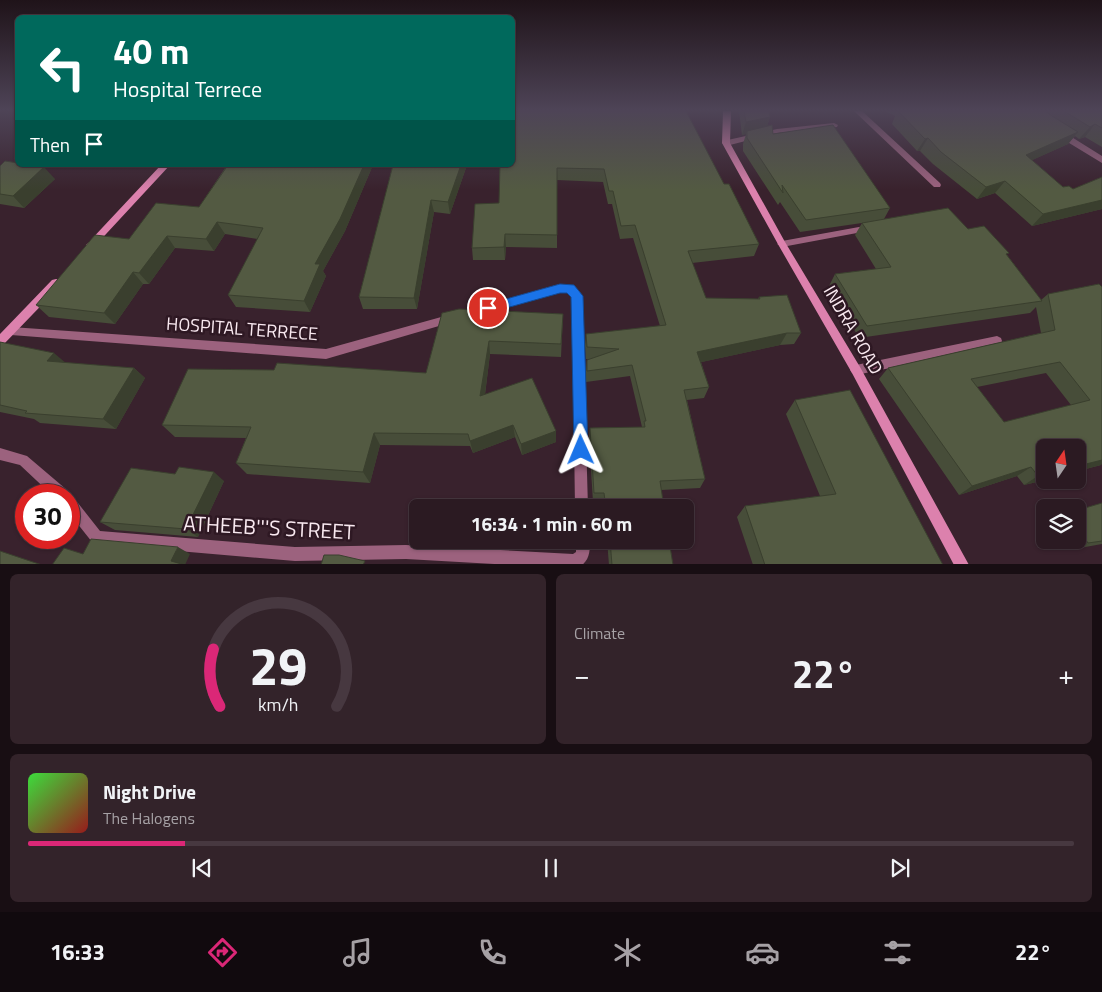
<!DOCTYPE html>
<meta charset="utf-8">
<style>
:root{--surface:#2b1a22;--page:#33232a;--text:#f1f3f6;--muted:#a6a1a5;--line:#473840;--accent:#db2777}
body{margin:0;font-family:"Titillium Web",sans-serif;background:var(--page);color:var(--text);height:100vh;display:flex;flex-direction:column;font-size:19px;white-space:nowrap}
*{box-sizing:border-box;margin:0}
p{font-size:16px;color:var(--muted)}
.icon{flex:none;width:28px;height:28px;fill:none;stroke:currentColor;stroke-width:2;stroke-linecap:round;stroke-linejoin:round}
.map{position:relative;height:564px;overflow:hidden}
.panel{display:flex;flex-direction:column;gap:10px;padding:10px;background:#180e13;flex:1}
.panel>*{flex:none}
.banner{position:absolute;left:15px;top:15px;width:500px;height:152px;border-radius:8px;box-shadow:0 1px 4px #0004,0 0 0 1px var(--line);background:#00695c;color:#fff;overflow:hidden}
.needle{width:32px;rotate:13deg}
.buttons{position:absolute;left:1036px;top:439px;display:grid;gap:10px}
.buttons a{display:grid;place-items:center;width:50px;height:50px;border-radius:8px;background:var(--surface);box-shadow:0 1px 4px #0004,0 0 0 1px var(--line);font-size:25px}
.speed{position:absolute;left:15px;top:484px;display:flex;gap:10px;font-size:25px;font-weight:700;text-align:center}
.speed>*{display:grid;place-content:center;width:65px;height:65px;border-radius:50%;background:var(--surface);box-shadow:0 1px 4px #0004,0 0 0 1px var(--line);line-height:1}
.speed .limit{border:8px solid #d22;background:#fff;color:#111}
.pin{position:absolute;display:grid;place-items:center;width:42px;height:42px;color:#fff;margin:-21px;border:2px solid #fff;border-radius:50%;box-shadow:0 1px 5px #0007}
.me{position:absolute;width:55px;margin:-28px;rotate:359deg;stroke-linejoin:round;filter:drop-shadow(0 0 4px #0008)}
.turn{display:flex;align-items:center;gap:18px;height:105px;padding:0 15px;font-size:22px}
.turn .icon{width:65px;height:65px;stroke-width:2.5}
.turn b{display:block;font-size:35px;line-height:42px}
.then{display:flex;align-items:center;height:48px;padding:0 15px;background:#0003;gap:10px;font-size:19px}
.big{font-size:38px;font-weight:700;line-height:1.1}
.panel .card{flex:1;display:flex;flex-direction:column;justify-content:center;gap:8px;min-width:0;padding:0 18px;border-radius:8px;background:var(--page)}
.panel .dial{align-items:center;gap:0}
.dial svg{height:130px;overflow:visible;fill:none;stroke:var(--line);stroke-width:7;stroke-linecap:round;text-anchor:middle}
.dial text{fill:var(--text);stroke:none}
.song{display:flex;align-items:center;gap:15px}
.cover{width:60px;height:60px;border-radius:8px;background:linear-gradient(135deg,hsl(120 70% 55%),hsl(0 70% 35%))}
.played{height:5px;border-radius:2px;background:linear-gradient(90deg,var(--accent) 15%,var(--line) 15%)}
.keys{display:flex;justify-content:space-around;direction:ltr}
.heat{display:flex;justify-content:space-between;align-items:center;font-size:28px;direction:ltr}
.panel .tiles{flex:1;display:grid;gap:10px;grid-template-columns:1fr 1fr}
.card:last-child{grid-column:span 2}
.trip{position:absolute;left:409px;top:499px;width:285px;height:50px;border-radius:8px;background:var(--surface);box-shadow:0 1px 4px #0004,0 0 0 1px var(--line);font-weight:700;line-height:50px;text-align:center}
.tabs{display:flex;height:80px;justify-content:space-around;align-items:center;background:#110a0e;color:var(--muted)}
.tabs .icon{width:35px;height:35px}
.tabs .active{color:var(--accent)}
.tabs b{font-size:22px;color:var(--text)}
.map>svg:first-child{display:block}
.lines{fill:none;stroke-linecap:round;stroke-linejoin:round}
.street{fill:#9c627e;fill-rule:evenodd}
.secondary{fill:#dc81ad;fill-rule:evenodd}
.wall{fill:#474d39;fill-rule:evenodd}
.shaded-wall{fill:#3a3f2e}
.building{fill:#535a42;stroke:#3a3f2e;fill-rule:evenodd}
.route{fill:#1a73e8;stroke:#114b97}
.labels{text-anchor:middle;stroke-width:5;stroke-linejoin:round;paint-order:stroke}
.street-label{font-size:18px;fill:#f9e9f0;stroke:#2e1823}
.near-street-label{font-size:21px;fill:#f9e9f0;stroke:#2e1823}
</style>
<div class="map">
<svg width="1102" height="565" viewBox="0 0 1102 565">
<rect width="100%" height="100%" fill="#39222d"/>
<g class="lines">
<path class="street" d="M854,111H862L940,183L941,185L940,187H934Z
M834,123L838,125L837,127L777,133L726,146L722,143L723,141L777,129Z
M1056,131H1062L1102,156V163L1056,135Z
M870,225L873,226L875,228L873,230L782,247L777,244L782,241Z
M560,284L574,286L582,296L588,508H575L572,297L567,293L560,292L471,317L467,316L466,313L467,310L471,309Z
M452,314L456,315L457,318L456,321L326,359L11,335L7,334L6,331L7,328L11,327L326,349Z
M997,336L1001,338L1002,341L1001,344L997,346L856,375L852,373L850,370L852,367L856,365Z
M0,448L27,456L67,490L68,495H52L20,465L0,460Z
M69,497L74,498L100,531L295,547L406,545L573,554L576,552V540H590C590,549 590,559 582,565H512L406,559L295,561L97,544L92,542L69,513Z"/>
<path class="secondary" d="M723,111H731L730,143L785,242L860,367L969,565H954L852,373L779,246L722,143Z
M161,165H170L94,247H88L86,245L88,243Z
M56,279L60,280L61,283L60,286L4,344L0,346V334L52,280Z"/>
</g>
<path class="wall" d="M512,111L724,184L759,244L754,256L692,263L706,298L758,299L759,297L801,333L794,344L780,345L701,362L709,387L704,398L687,400L705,479L700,488L661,490L664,508H603V502H593L589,438L590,428L642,427L630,376L586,382V371L587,360L590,359H586L585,346L586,334L660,326L633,238L620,239L612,204H608L603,182L557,180V248L506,247L505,260H473L472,248L499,203Z
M739,111H769L770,117L767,126L773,134L890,208L884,219L968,229L1007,255L1041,300L1048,294L1099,284L1101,465L1078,471V448H1045V480L1024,485L1017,476L959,495L879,379L888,368L1041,333L1036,307L1030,313L859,338L829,286L835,274L876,269L855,235L862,223L800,232L780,202L778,205L743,151V144L746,134L742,135ZM1046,373L1071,405L1004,422L977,387Z
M885,111H1102V147L1085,137L1079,139L1075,136L1068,144L1032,160L1063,187L1073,189L1102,177V209L1032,226L995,193L977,199L933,164L920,151H917L892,124L895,116Z
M190,165H373L345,231L323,271L326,276L310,312L236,307L228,295L258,239L225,234L214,251L175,248L149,284H143L115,324L49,317L36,305L129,239L199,207L225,168Z
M393,165H467L450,214L434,212L417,309H363L359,297Z
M0,166L55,179L24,208L0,204Z
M442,313L563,314L561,357L490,354L485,395L556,431V442L522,455L515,437L473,453L470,446L380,445L370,483L247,474L236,463L246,438L175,437L162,425L426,373Z
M0,342L66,363L134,368L145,378L116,429L40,423L34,419L0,412Z
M795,400L943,565H753L737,517L745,506L820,496L786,414Z
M175,474L224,481L198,537L115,530L100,522Z
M1102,503V544L1074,549L1067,540H1078V510Z
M607,540H669L673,565H609Z"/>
<path class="shaded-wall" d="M770,117L766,130L747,131L746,134L742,135L746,122Z
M1095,124L1085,137L1079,139L1090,127Z
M1078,132L1068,144L1017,167L1026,155Z
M928,138L920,151H917L925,139Z
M364,165H373L345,231L323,271L326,276L310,312L304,301L315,264Z
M461,165H467L450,214L448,202Z
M44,167L55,179L24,208L13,196Z
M1005,181L995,193L977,199L986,187Z
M431,200L434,212L417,309L414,298Z
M1102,200V209L1032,226L1043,214Z
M217,222L225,234L214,251L206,239Z
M505,234L506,247L505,260L504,247Z
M167,236L175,248L149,284L139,273Z
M133,272L143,284L115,324L104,313Z
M787,333L780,345L693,364L697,352Z
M489,341L490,354L483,409L480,396Z
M54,353L67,364L47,361Z
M134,368L145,378L116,429L103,419Z
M513,425L515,437L473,453L470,441Z
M556,431V442L522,455L521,444Z
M374,433L380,445L370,483L363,472Z
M1102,460V464L1101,465L1078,471V466Z
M1031,467L1017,476L959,495L972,486Z
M214,472L224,481L198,537L186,529Z
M1045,475V480L1024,485L1038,476Z
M178,547L190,554L185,565L171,561Z"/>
<path class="building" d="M512,111H686L724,184H729L759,244L688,251L706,298L760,299L759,297L787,295L801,333H787L697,352L709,387L684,390L705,479L660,481L664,508H606L604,493H594L590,428L645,427L644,421H646L632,365L587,371V360L619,349L587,347L586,334L666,325L635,225L621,226L613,191H609L604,169L557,168V235L505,234L504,247L472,248L475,204L499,203L500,165H512Z
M744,111H769L770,117L746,122Z
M898,111H1045L1052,116L1078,132L1026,155L1063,187L1069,186L1073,189L1102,177V200L1043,214L1005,181L986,187L941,152L928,138L925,139Z
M1064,111H1102V128L1095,124L1090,127Z
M772,125L773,134L833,125L890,208L806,220L782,185L783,193L747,138V131Z
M5,161L18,163V165H30L44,167L13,196L0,194V166Z
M228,165H364L340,219L315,264H320L304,301L228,295L263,228L217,222L206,239L167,236L139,273L133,272L104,313L36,305L95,235L129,239L156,203L199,207Z
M393,165H461L448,202L431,200L414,298L359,297Z
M948,208L968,229L984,226L1009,253L1006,254L1042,301L867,326L835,274L891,267L862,223Z
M1099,284L1102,287V460L1078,466V448H1045V475L1038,476L1031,467L972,486L888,368L1055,330L1048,294ZM1060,362L1090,400L1004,422L971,379Z
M459,309L563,314L561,344L489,341L480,396L532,378L556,431L521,444L513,425L470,441L468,434L374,433L363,472L236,463L251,427L162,425L188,369L274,370L277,363L426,373L442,313Z
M0,342L54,353L47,361L134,368L103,419L25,413L27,411L0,405Z
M850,390L943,565H765L745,506L836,494L795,400Z
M179,467L214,472L186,529L100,522L131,468L175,474Z
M1102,503V541L1088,543L1078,529V510Z
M91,539L178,547L171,561L185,565H52L64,548L83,554Z
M610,540H669L673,565H612Z
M0,551L42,565H0Z
M324,555H339L365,561L363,565H321Z"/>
<linearGradient id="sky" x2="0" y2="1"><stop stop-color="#1f1319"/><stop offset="0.58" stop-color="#4e4457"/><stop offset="1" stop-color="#4e4457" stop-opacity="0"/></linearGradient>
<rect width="1102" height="190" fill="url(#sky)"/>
<path class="route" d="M560,284L574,285L583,296L588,450L586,454L581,456L576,454L574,450L571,297L567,293H560L488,313L484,312L482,308L484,305L488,304Z"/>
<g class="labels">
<g class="street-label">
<text transform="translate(242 329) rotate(4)" y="6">HOSPITAL TERRECE</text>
<text transform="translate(853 330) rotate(60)" y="6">INDRA ROAD</text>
</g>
<g class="near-street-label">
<text transform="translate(269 528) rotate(3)" y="7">ATHEEB'''S STREET</text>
</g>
</g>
</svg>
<div class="buttons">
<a><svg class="needle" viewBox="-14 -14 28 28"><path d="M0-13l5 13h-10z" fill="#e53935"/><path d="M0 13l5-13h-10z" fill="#a6a1a5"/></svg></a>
<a><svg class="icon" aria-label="layers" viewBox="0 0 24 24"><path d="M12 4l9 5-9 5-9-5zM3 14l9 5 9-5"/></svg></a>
</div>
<div class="speed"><div class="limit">30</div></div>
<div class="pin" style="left:488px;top:308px;background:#d93025"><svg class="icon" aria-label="arrive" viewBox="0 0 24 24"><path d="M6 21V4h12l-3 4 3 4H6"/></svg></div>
<svg class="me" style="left:581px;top:450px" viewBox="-20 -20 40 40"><path d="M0-17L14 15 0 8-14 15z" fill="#1a73e8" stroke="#fff" stroke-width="4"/></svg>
<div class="trip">16:34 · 1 min · 60 m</div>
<div class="banner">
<div class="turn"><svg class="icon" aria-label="left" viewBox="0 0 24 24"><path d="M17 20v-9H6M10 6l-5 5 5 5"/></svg><div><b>40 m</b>Hospital Terrece</div></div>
<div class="then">Then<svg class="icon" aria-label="arrive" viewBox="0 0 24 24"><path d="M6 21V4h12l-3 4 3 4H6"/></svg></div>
</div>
</div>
<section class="panel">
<div class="tiles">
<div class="card dial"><svg viewBox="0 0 100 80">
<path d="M14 69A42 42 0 1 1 86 69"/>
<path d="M14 69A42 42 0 0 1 10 34" stroke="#db2777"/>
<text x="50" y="56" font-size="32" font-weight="700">29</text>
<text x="50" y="72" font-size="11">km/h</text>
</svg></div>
<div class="card"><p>Climate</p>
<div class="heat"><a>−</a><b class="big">22°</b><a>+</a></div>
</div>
<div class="card">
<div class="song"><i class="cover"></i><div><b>Night Drive</b><p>The Halogens</p></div></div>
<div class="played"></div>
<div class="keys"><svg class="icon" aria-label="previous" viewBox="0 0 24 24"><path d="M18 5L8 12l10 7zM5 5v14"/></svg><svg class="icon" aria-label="pause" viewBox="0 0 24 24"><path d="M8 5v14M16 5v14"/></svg><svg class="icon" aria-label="next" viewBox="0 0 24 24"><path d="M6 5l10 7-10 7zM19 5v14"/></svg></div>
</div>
</div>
</section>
<nav class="tabs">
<b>16:33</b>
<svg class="icon active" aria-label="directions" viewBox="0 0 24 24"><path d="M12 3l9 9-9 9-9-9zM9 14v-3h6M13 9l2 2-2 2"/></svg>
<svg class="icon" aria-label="music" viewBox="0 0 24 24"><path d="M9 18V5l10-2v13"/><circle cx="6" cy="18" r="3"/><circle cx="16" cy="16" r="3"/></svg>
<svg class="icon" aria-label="phone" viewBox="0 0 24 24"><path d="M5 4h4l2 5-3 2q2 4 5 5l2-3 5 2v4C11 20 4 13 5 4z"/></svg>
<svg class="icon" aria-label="climate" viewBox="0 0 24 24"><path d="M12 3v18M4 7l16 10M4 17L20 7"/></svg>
<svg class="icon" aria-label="car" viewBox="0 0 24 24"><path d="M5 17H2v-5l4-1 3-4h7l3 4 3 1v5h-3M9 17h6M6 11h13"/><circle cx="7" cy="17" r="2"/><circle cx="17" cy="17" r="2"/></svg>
<svg class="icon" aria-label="filters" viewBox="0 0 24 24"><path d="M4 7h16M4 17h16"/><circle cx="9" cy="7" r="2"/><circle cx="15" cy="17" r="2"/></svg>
<b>22°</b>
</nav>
